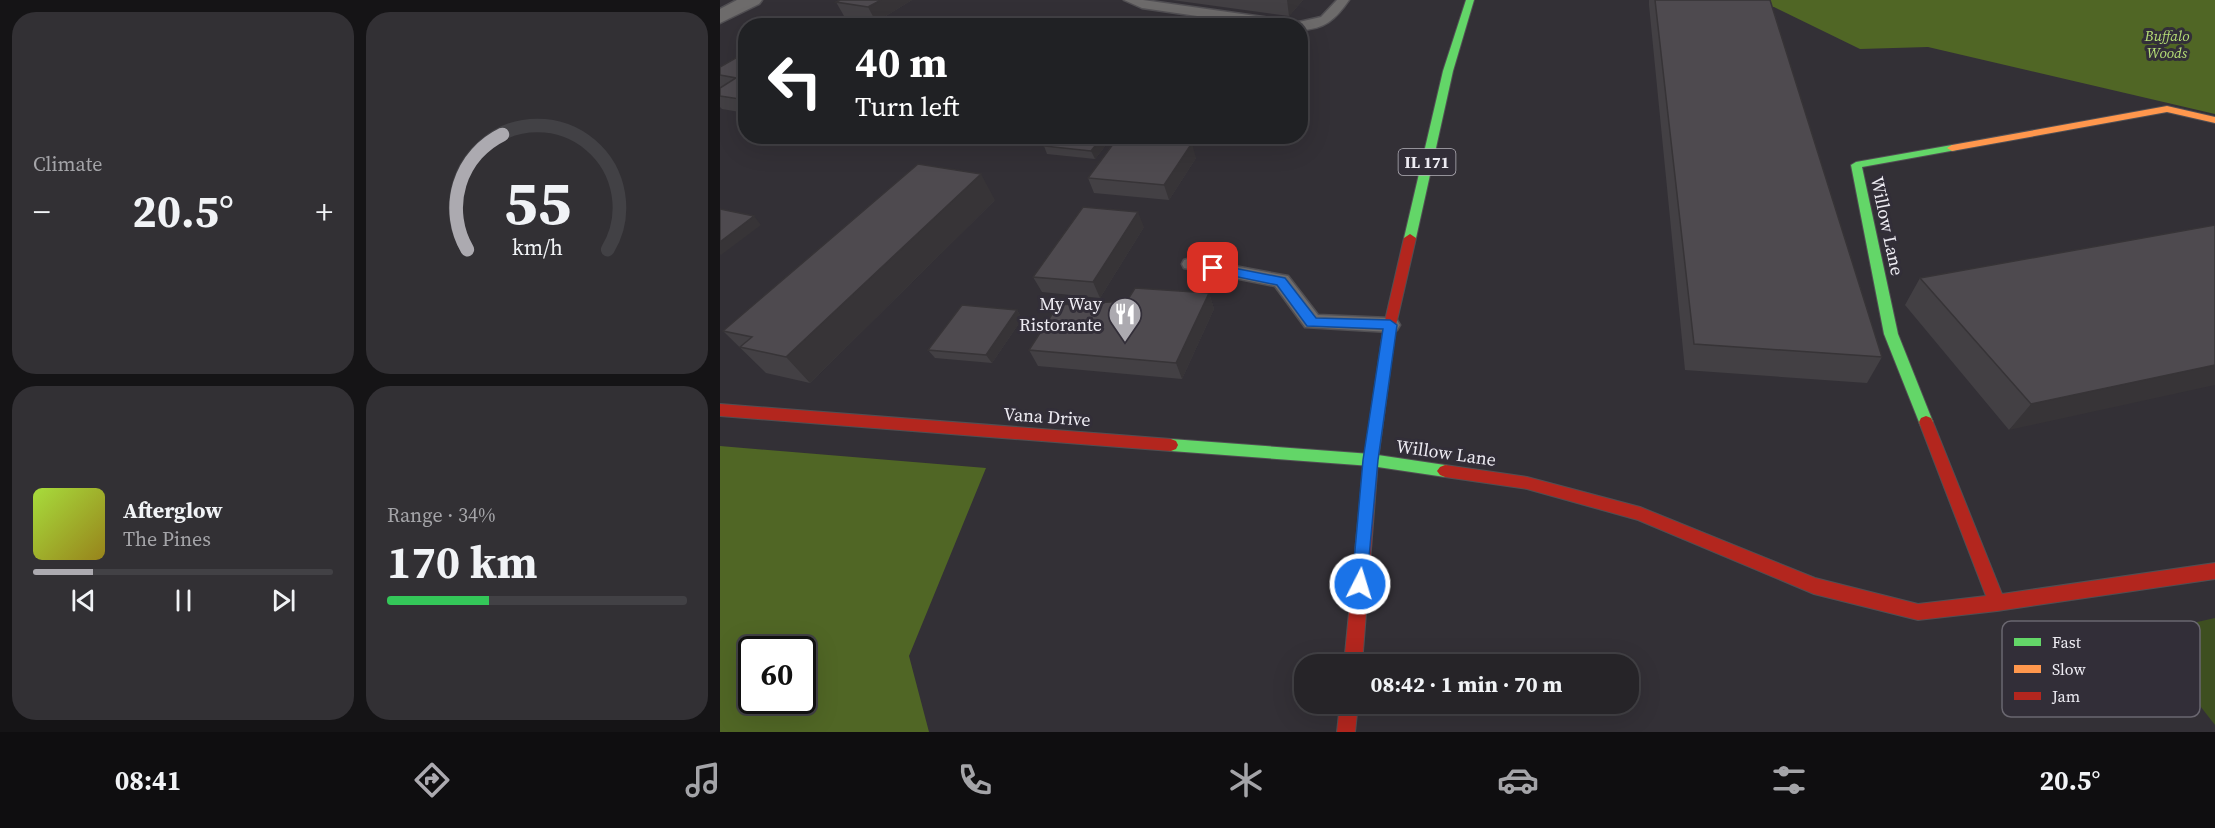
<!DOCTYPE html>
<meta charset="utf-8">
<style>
:root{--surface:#262428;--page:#323034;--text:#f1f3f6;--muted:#a4a4a8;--line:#424145;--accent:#acaab0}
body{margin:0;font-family:"Source Serif 4",serif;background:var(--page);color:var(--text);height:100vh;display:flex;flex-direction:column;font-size:22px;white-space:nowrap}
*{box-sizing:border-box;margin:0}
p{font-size:20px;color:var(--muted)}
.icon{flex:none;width:33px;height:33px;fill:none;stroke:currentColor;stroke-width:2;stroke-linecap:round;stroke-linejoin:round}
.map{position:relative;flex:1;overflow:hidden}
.details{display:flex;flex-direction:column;gap:12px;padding:12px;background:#151416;width:720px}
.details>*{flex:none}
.hud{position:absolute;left:18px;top:18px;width:570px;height:126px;border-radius:24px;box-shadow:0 6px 24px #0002,0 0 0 2px var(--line);background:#202124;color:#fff;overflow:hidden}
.speed{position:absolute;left:18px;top:636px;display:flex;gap:12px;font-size:30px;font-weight:700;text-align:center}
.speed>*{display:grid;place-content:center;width:78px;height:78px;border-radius:50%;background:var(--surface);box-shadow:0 6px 24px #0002,0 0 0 2px var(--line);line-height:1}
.speed .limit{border:3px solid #111;border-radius:9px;background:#fff;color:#111}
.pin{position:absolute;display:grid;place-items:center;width:51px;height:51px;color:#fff;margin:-26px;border-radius:12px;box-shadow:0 3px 9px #0006}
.me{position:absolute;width:66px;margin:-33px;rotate:5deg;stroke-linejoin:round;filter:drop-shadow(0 0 4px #0008)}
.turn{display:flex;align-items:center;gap:21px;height:126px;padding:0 18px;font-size:27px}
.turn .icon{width:78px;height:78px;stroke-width:2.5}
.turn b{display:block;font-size:42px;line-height:51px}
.big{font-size:45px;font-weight:700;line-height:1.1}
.details .tile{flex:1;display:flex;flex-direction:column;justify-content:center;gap:9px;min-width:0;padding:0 21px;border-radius:24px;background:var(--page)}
.details .dial{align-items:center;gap:0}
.dial svg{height:156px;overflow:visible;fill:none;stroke:var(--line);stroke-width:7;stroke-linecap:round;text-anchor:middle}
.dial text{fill:var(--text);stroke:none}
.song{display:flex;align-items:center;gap:18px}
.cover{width:72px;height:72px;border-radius:9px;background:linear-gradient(135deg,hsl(80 70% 55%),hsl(50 70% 35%))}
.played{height:6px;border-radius:3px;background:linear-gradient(90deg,var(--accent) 20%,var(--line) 20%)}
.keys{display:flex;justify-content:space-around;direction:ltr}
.heat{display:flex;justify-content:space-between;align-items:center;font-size:33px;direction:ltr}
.charge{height:9px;border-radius:4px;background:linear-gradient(90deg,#34c759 34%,var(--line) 0)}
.details .tiles{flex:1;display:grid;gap:12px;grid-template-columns:repeat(2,1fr)}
.trip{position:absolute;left:574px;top:654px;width:345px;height:60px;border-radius:24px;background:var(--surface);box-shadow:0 6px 24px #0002,0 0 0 2px var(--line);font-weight:700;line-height:60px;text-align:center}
.dock{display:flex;height:96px;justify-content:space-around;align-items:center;background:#0f0e10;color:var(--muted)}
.dock .icon{width:42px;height:42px}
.dock .current{color:var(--accent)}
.dock b{font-size:27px;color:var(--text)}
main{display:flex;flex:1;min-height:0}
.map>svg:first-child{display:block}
.green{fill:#3e4f20}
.forest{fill:#506625;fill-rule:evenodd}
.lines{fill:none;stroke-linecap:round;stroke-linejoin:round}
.lane-casing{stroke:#514f53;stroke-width:3}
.street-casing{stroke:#514f53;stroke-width:3}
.fast-casing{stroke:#514f53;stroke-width:2}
.slow-casing{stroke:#514f53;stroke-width:2}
.jam-casing{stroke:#514f53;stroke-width:2}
.lane{fill:#6d6b6b;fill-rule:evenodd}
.street{fill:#6d6b6b;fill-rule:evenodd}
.fast{fill:#63d668;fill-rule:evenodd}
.slow{fill:#ff974d;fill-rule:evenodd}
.jam{fill:#b3261e;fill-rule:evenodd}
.wall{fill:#434044}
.shaded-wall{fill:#373437}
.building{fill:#4e4a4f;stroke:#373437;stroke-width:1.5}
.route{fill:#1a73e8;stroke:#114b97;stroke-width:1.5}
.labels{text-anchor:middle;stroke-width:6;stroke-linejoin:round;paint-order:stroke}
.far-park-label{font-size:15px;font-style:italic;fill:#b5dd76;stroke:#322e38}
.shield{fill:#322e38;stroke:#b5b2ba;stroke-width:1.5}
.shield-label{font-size:16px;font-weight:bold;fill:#edebf2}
.street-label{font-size:18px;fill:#edebf2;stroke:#322e38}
.poi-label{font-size:18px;fill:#edebf2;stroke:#322e38;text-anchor:end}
.key{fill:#322e38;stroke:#6a6770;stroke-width:1.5}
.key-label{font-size:16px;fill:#edebf2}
</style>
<main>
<section class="details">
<div class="tiles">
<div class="tile"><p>Climate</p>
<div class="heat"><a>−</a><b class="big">20.5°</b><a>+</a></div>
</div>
<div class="tile dial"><svg viewBox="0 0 100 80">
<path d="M14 69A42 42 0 1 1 86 69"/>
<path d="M14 69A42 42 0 0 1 32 10" stroke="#acaab0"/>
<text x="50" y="56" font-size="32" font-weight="700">55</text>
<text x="50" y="72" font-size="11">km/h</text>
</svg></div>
<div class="tile">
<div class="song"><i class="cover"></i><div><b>Afterglow</b><p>The Pines</p></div></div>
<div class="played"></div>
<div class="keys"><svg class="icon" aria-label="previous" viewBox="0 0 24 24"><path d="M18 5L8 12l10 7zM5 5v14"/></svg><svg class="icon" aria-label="pause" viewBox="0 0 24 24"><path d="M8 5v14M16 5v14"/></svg><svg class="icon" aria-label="next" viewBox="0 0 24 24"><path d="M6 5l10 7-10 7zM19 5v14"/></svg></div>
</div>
<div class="tile"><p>Range · 34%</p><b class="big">170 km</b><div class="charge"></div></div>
</div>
</section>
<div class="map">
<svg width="1495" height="732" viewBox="0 0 1495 732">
<rect width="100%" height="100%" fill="#333036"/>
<path class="green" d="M1495,618V725L1424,634Z"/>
<path class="forest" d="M946,0H1495V114L1208,47L1140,49L1054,7Z
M0,446L266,468L189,656L209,732H0ZM32,650H82V700H32Z"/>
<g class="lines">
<g class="lane-casing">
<path id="lane" d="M404,0H423L579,22L601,17L617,0H629C616,19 604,30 580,30V26H546L422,8Z
M471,258L568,276L598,315L670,318L677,320L680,325L677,330L670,332L585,327L555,286L464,268L462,264L464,260Z"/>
</g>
<g class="street-casing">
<path id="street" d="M17,0H42L39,4L0,23V9Z"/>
</g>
<g class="fast-casing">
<path id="fast" d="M746,0H754L733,71L696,238L690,242L684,238L723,71Z
M1232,145L1236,146V150L1142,167L1178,334L1213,422L1211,426H1201L1199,422L1164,334L1131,165L1136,162Z
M451,439L651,454L725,465L730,467L733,471L730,475L725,477L651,466L451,451L446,449L444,445L446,441Z"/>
</g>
<g class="slow-casing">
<path id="slow" d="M1447,106L1495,117V123L1447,112L1232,151L1227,148L1232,145Z"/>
</g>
<g class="jam-casing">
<path id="jam" d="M690,234L696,238L676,325L658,460L642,664H624L644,460L664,325L684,238Z
M0,404L451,439L456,441L458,445L456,449L451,451L0,416Z
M1206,416L1211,418L1213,422L1282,594L1495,563V579L1277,611L1198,620L1094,594L918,520L807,489L725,477L720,475L717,471L720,467L725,465L807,477L920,507L1095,578L1198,604L1266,596L1199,422L1201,418Z
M620,704H638L635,732H617Z"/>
</g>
<use href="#lane" class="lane"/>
<use href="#street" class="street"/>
<use href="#fast" class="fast"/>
<use href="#slow" class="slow"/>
<use href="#jam" class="jam"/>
</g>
<path class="wall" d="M192,0L156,22L124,16L116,2Z
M452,0H583L569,16Z
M929,0H1050L1162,357L1147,383L965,370L929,5Z
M26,52V113L2,109L0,107V67Z
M393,136L375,159L327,154L324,146Z
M458,142L476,158L449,200L374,193L368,178Z
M275,200L90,383L46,373L3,331Z
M1495,225L1289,430L1185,305L1200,278Z
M424,227L380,298L322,292L313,277Z
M489,293L494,309L462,379L318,366L309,350L407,301Z
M297,310L302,319L272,363L215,358L208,350Z"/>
<path class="shaded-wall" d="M161,0H192L156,22L148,7Z
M567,0H583L569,16Z
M383,136H393L375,159L371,151Z
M446,136H462L449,156L444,140Z
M472,143L476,158L449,200L444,185Z
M261,174L275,200L90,383L66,357Z
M418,212L424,227L380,298L373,282Z
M34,216L41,225L1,255L0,254V242Z
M489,293L494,309L462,379L456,363Z
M297,310L302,319L272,363L266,355Z
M1495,365V385L1289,430L1311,404Z"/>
<path class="building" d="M120,0H161L148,7L116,2Z
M935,0H1050L1162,357L974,344Z
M509,17L550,21L546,26H503Z
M219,20L250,24L249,26H210Z
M26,52V100L0,96V88L16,78L0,75V67Z
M332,136H383L371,151L324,146Z
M399,136H446L444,140L472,143L444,185L368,178Z
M198,164L261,174L66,357L20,347L32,337L3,331Z
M363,207L418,212L373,282L313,277Z
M0,209L34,216L0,242Z
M1495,225V365L1311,404L1200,278Z
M415,288L489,293L456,363L309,350L338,305L407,301Z
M242,305L297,310L266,355L208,350Z"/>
<path class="route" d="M493,264L565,278L596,318L670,320L677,325L658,460L646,590L640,592L634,590L632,584L643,460L663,329L587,326L557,285L489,271V265Z"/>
<defs>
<g id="restaurant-pin" transform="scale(1.725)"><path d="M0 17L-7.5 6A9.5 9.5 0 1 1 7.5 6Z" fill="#acaab0" stroke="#322e38"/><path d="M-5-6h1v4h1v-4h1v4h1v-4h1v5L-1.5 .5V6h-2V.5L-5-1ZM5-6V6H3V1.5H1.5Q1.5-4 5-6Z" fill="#fff"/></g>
</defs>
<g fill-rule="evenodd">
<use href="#restaurant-pin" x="405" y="314"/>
</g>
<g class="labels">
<g class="far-park-label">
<text x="1447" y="41">Buffalo<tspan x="1447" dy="17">Woods</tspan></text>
</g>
<rect class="shield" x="678.5" y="149" width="57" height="26" rx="4.5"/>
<g class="shield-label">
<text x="707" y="168">IL 171</text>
</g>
<g class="street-label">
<text transform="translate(1167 226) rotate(78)" y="6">Willow Lane</text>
<text transform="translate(327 417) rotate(4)" y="6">Vana Drive</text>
<text transform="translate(726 453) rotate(8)" y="6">Willow Lane</text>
</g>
<g class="poi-label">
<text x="382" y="310">My Way<tspan x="382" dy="21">Ristorante</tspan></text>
</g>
</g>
<rect x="1282" y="621" width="198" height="96" rx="9" class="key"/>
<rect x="1294" y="638" width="27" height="8" fill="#63d668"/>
<rect x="1294" y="665" width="27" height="8" fill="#ff974d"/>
<rect x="1294" y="692" width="27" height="8" fill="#b3261e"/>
<g class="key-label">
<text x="1332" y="648">Fast</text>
<text x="1332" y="675">Slow</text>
<text x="1332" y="702">Jam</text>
</g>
</svg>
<div class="speed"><div class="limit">60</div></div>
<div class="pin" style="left:493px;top:268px;background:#d93025"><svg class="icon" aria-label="arrive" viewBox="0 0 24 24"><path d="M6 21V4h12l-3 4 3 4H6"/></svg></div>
<svg class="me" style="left:640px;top:584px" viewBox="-20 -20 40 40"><circle r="17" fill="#1a73e8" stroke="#fff" stroke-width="3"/><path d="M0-11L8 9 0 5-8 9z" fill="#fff"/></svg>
<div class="trip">08:42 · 1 min · 70 m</div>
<div class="hud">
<div class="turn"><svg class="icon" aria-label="left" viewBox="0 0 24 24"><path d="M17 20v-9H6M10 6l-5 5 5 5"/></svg><div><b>40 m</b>Turn left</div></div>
</div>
</div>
</main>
<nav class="dock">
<b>08:41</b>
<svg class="icon current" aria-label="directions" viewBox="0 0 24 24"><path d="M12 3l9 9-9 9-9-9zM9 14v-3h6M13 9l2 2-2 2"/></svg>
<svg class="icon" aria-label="music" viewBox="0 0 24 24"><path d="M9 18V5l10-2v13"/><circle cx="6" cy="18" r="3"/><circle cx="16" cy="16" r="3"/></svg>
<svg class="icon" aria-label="phone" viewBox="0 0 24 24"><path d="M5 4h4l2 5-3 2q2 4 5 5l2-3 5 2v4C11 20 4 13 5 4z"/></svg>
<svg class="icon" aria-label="climate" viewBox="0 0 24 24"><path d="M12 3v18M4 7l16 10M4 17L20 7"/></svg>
<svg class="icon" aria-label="car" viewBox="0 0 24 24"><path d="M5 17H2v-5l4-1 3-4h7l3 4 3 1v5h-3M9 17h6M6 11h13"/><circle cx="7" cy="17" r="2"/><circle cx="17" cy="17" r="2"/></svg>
<svg class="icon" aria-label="filters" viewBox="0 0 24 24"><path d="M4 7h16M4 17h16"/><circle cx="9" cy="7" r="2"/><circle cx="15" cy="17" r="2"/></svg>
<b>20.5°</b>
</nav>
